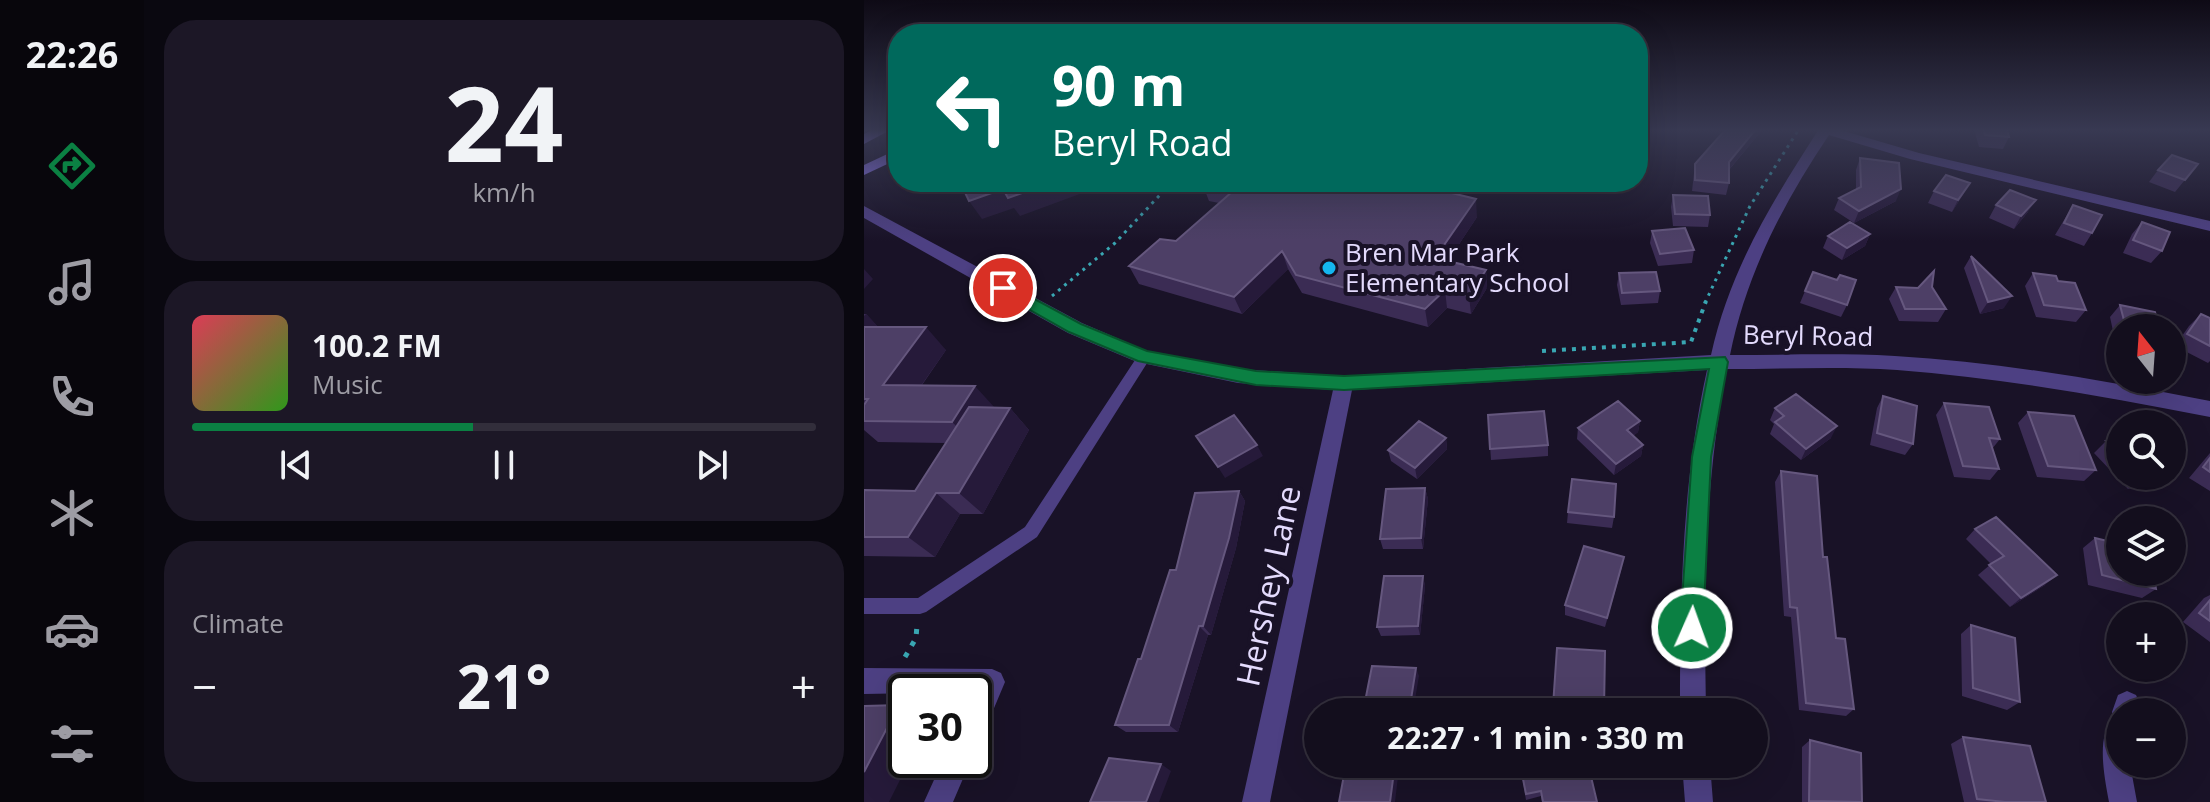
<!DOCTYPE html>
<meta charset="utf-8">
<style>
:root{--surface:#130e1d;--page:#1c1726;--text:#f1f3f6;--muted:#9d9ca4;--line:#322e3b;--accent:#0b8043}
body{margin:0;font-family:"Open Sans",sans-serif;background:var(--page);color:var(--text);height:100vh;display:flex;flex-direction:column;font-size:30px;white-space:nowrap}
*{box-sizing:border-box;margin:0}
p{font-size:26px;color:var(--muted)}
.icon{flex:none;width:44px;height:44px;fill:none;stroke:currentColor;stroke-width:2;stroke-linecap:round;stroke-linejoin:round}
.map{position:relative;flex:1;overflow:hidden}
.sheet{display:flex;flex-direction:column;gap:20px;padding:20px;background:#0a0810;width:720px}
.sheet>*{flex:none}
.top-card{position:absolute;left:24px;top:24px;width:760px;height:168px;border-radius:32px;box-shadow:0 8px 32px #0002,0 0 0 2px var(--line);background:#00695c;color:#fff;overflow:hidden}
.needle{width:52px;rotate:343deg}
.fabs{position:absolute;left:1242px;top:314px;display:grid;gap:16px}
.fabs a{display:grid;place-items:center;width:80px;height:80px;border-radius:50%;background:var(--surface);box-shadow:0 8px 32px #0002,0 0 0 2px var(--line);font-size:40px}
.speed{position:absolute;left:24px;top:674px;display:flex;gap:16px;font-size:40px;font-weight:700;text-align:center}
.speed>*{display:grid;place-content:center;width:104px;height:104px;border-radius:50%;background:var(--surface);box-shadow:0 8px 32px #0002,0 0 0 2px var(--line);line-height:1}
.speed .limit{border:4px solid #111;border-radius:12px;background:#fff;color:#111}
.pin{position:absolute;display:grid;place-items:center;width:68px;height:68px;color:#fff;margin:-34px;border:4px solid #fff;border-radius:50%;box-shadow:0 2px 8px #0007}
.me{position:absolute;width:88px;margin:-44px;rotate:2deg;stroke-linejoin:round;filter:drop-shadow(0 0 6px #0008)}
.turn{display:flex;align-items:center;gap:28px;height:168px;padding:0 32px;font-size:36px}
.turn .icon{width:104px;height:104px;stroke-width:2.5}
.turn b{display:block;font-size:56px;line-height:68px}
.big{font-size:60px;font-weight:700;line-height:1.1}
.sheet .tile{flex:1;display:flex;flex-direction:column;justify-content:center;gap:12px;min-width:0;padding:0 28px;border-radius:32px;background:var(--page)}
.sheet .dial{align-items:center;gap:0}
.dial b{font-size:104px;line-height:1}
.song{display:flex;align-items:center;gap:24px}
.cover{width:96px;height:96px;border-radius:12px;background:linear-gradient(135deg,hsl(350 70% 55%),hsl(110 70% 35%))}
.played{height:8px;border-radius:4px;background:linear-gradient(90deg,var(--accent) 45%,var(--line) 45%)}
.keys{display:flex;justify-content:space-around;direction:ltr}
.heat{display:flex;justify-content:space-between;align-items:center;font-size:44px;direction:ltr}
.trip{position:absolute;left:440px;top:698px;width:464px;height:80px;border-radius:40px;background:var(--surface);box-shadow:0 8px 32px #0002,0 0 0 2px var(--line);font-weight:700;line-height:80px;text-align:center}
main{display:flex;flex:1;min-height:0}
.dock{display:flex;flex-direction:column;width:144px;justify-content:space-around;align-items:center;background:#08060c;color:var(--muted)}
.dock .icon{width:56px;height:56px}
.dock .active{color:var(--accent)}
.dock b{font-size:36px;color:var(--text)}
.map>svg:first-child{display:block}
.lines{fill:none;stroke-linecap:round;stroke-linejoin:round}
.path-far2{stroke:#39a6b2;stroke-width:3;stroke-dasharray:3 5;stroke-linecap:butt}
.path-far1{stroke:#39a6b2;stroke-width:4;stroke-dasharray:4 6;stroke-linecap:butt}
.path{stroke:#39a6b2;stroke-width:5;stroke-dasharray:5 8;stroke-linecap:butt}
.lane{fill:#4d4083;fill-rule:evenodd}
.street{fill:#4d4083;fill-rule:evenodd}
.secondary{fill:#8f78f6;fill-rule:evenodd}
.wall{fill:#3b2c54}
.shaded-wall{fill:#261a3a}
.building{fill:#4d3f66;stroke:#65577e;stroke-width:2}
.route{fill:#0b8043;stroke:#07532c;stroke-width:2}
.poi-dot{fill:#14b6ef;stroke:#191227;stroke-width:3}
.labels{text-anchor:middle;stroke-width:8;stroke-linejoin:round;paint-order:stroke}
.poi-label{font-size:26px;fill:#e4dbfd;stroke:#191227;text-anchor:start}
.street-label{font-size:26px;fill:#e4dbfd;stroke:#191227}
.near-street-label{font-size:32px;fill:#e4dbfd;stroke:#191227}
</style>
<main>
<nav class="dock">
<b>22:26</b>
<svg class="icon active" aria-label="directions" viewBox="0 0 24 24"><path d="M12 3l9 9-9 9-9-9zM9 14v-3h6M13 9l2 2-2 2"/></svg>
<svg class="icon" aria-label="music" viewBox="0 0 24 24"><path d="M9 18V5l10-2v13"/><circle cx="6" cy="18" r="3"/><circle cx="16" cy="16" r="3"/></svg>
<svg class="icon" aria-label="phone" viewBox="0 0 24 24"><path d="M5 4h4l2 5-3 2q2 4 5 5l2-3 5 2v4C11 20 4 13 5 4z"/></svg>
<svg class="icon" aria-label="climate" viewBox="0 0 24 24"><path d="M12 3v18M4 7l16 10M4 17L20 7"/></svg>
<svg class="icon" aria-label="car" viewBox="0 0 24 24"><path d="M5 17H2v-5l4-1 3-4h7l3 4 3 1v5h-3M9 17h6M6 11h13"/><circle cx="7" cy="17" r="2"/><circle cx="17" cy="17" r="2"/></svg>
<svg class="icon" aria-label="filters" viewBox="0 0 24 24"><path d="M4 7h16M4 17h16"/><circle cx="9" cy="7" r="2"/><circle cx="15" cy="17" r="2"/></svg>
</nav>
<section class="sheet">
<div class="tile dial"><b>24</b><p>km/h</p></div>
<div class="tile">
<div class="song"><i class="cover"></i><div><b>100.2 FM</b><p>Music</p></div></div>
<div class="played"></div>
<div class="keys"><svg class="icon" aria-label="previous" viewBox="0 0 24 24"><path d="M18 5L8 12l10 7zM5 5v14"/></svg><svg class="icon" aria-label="pause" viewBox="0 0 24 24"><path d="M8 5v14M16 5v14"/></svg><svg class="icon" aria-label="next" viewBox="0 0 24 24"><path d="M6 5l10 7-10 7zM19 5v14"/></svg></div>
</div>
<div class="tile"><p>Climate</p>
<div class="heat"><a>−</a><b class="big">21°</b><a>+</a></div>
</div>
</section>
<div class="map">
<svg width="1346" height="802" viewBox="0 0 1346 802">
<rect width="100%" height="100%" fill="#191227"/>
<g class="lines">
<path class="path-far2" d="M188,296L251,243L308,182
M841,303L886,206L935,129"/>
<path class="path-far1" d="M678,351L827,342L842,301"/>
<path class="path" d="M41,657L52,638L53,625"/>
<path class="lane" d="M280,352L287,357L285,360L173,537L62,612L56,614H0V598H54L161,527L275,354Z"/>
<path class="street" d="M955,129H973L1055,153L1346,221V231L1046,159L965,135C919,203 882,275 866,355C921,355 976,353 1031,356C1137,362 1242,381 1346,401V417C1242,397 1139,378 1033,370C977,366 919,369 863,369C840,482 840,597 842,712H816C816,597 818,482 843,370L488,390L406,802H378L469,390L374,383L273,362L204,333L0,218V206L218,323L283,351L374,369L480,376L847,355C866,269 908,202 955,129Z
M0,668L128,669L137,673L141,682L120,732L110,736V692L0,694Z
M1263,691L1272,695L1276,704L1274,712H1256V764H1266L1273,802H1245C1241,780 1231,734 1250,719L1248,712L1254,695Z
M79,760H107L89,802H60Z
M818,764H846L849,802H821Z"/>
<path class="secondary" d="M10,129H28L0,144V134Z
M34,149V159L0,175V165Z"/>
</g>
<path class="wall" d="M859,129H899L865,170V183L862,195L828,191L831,164L857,135Z
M1110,129H1143L1145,137L1139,149L1115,147Z
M996,158L1032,201L990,223L970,210L975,198L992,189V170Z
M1334,164L1311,192L1285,182L1294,170Z
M339,182H579L580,191L613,217L584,261L622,270L623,288L607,314L583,308L564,327L438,293L424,269L378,314L275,284L265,266L312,241L355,203L345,201L338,183Z
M1106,183L1088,212L1064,203L1070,191Z
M809,195L846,215L844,227L809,226L807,207Z
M1132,205L1164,212L1150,229L1125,218Z
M1209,205L1228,233L1220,246L1191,235Z
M1278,222L1298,251L1287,263L1259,253L1268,234Z
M788,231L830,250L828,263L794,266L786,243Z
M1006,234L1001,246L978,260L959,248L964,236Z
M1107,256L1140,308L1116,314L1100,268Z
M755,273L796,291L794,303L757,305L753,285Z
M1169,273L1194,281L1222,310L1212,322L1172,317L1161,286Z
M1032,287H1068L1082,309L1074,322L1035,321L1025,299Z
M941,291L983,305L977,317L936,303Z
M1256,305L1295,328H1256V345H1252L1246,317Z
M0,314H2L14,327L82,350L58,385L131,408H146L165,430L119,514H96L71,557L0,556V490L51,491L82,443L14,442L0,430Z
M1337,314L1346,318V361L1344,363L1311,346L1325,326Z
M1019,396L1049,444L1041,455L1006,445L1013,408Z
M1080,403L1136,439L1128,449L1135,469L1126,480L1090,477L1072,415Z
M911,408L967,438L937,460L906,434L910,424L906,420Z
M1164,412L1232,470L1220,481L1173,477L1154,423Z
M624,415L684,445V456L627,460Z
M776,421L774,432L769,436L779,445L777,456L750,475L713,439L714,428Z
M1256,437V476H1301L1299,478L1264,489L1230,453L1242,441Z
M582,438L583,449L553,479L527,461L524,450Z
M1346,453V491L1325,478Z
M917,471L959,557L972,638L990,709L982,716L935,710L927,617L920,616L911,482Z
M561,488L564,499L559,549H519L516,539Z
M375,491L381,501L372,548L347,635H344L314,732H262L251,725L312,570Z
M704,512L750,517L748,528L703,523Z
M1111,529L1181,585L1146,607L1114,575L1127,564L1102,539Z
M1231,538L1292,589L1278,598L1224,585L1219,548Z
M758,567L741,627L701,615V605Z
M559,576L561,586L556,635L517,636L513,627Z
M1346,595V642L1319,622L1340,598Z
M1107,625L1156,702L1143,710L1098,696L1097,634Z
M693,648L741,651L740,712H689Z
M1099,737L1182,802H1100L1087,744Z
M946,740L998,802H938V747Z
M656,764H724L733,802H678L677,796L662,800Z"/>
<path class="shaded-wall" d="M892,129H899L862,173L865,162Z
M189,182H229L232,188L156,216L150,208L118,219L105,201L139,189Z
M576,182H579L580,197L571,189Z
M1106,183L1099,195L1088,212L1094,200Z
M1037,189L1032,201L990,223L995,211Z
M612,199L613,217L574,276L571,258Z
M1172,200L1164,212L1150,229L1157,216Z
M1006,234L1001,246L978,260L983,248Z
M418,251L424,269L378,314L370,297Z
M0,269L9,279L0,289Z
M622,270L623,288L607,314L605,296Z
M581,290L583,308L564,327L561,309Z
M1148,296L1140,308L1116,314L1124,302Z
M2,314L24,337L0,335V316Z
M62,327L82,350L42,407L19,385Z
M111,386L131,408L110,443L88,422Z
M146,408L165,430L119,514L95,493Z
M776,421L774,432L761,442L763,430Z
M973,426L967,438L937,460L942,449Z
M582,438L583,449L553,479L551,468Z
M393,445L399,456L361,478L354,467Z
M779,445L777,456L750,475L752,464Z
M1282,476H1301L1299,478L1264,489L1277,478Z
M561,488L564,499L559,549L557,538Z
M375,491L381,501L372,548L347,635L339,626Z
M72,493L96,514L71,557L44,537Z
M1193,575L1181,585L1146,607L1157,598Z
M559,576L561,586L556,635L554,626Z
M335,626L344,635L314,732L305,725Z
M552,668L555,676L549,712H545Z
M35,705L42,709V760H46L25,802H0V772Z
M297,764L307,771L295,802H282Z
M531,764H533L535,768L531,802H526Z"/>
<path class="building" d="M862,129H892L865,162V183L831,180V164Z
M1119,129H1143L1145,137L1121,135Z
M1308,155L1334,164L1321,180L1294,170Z
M996,158L1035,163L1037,189L995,211L975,198L997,187Z
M1082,175L1106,183L1094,200L1070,191Z
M96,182H189L144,198L139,189L105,201Z
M339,182H576L571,189L612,199L571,258L622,270L605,296L581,290L561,309L432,275L418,251L370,297L265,266L296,239L312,241L369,191L338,183Z
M1146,190L1172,200L1157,216L1132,205Z
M809,195L844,196L846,215L811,214Z
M1209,205L1238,215L1228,233L1200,223Z
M986,222L1006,234L983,248L964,236Z
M1278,222L1306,232L1298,251L1269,240Z
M821,228L830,250L796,254L788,231Z
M1107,256L1148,296L1124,302Z
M1070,271L1068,287L1082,309H1041L1032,287L1054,288Z
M792,272L796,291L758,293L755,273Z
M949,272L973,280L976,275L992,280L983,305L941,291Z
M1169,273L1192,276L1194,281L1211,283L1222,310L1180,305Z
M1256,305L1291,312L1295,328H1262Z
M1337,314L1346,318V346L1323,334Z
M0,327H62L19,385L111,386L88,422L0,421V405L4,399H0Z
M932,394L973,426L942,449L911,422L920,416L911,408Z
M1019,396L1053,406L1049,444L1013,433Z
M754,401L776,421L763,430L779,445L752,464L714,428Z
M1080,403L1125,407L1136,439L1125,438L1135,469L1099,466Z
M105,407L146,408L95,493H72L44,537H0V490L51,491Z
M680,411L684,445L626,449L624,415Z
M1164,412L1210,416L1232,470L1184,466Z
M370,415L393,445L354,467L332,436Z
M555,421L582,438L551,468L524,450Z
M1256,437V456L1242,441Z
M1346,458V472L1339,467Z
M917,471L953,476L959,557H963L972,638L981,639L990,709L942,703L933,608L926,607Z
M708,479L752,484L750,517L704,512Z
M561,488L557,538L516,539L522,489Z
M375,491L365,538L339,626H335L305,725H251L274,659H277L306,570H312L331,493Z
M1132,517L1193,575L1157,598L1125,565L1140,556L1111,529Z
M1231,538L1256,544V572H1289L1292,589L1238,575Z
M720,546L760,557L743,618L701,605Z
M520,576H559L554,626L513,627Z
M1346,600V621L1335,613Z
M1107,625L1151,638L1156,702L1109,688Z
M693,648L741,651L740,710L689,706Z
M508,666L552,668L545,712H499Z
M35,705L0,772V706Z
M1099,737L1166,746L1182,802H1141L1113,799Z
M946,740L997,753L998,802L945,801Z
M245,758L297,764L282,802H226Z
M482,764H531L526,802H475Z
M656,764H724L733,802H679L677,791L662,794Z"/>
<linearGradient id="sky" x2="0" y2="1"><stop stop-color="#0e0a15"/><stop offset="0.54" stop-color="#383952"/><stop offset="1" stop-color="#383952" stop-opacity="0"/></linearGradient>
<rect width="1346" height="241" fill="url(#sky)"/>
<path class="route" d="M139,282L217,324L283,351L392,371L480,376L861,357L864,362L847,457L839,628L836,636L828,639L820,636L816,628L828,457L845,369L480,390L392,385L274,361L205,332L134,292L131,288Z"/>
<circle class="poi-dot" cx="465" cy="268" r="8"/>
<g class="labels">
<g class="poi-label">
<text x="481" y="262">Bren Mar Park<tspan x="481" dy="30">Elementary School</tspan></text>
</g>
<g class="street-label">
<text transform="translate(944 336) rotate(1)" y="9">Beryl Road</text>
</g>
<g class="near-street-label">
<text transform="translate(405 586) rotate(-78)" y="11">Hershey Lane</text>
</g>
</g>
</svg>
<div class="fabs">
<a><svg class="needle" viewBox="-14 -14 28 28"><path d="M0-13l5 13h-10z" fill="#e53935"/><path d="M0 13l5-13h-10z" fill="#9d9ca4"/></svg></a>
<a><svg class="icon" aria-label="search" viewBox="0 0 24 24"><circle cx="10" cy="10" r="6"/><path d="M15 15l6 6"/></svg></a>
<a><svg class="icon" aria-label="layers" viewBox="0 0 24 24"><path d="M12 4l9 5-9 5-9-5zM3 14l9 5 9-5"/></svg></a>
<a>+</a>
<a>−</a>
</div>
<div class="speed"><div class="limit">30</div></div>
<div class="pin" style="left:139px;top:288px;background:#d93025"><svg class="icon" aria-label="arrive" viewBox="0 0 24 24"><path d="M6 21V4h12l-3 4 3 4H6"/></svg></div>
<svg class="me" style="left:828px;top:628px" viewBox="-20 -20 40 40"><circle r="17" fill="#0b8043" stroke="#fff" stroke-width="3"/><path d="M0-11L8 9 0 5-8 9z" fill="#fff"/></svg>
<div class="trip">22:27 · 1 min · 330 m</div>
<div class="top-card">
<div class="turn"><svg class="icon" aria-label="left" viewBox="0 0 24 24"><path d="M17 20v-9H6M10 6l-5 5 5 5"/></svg><div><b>90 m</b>Beryl Road</div></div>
</div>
</div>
</main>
